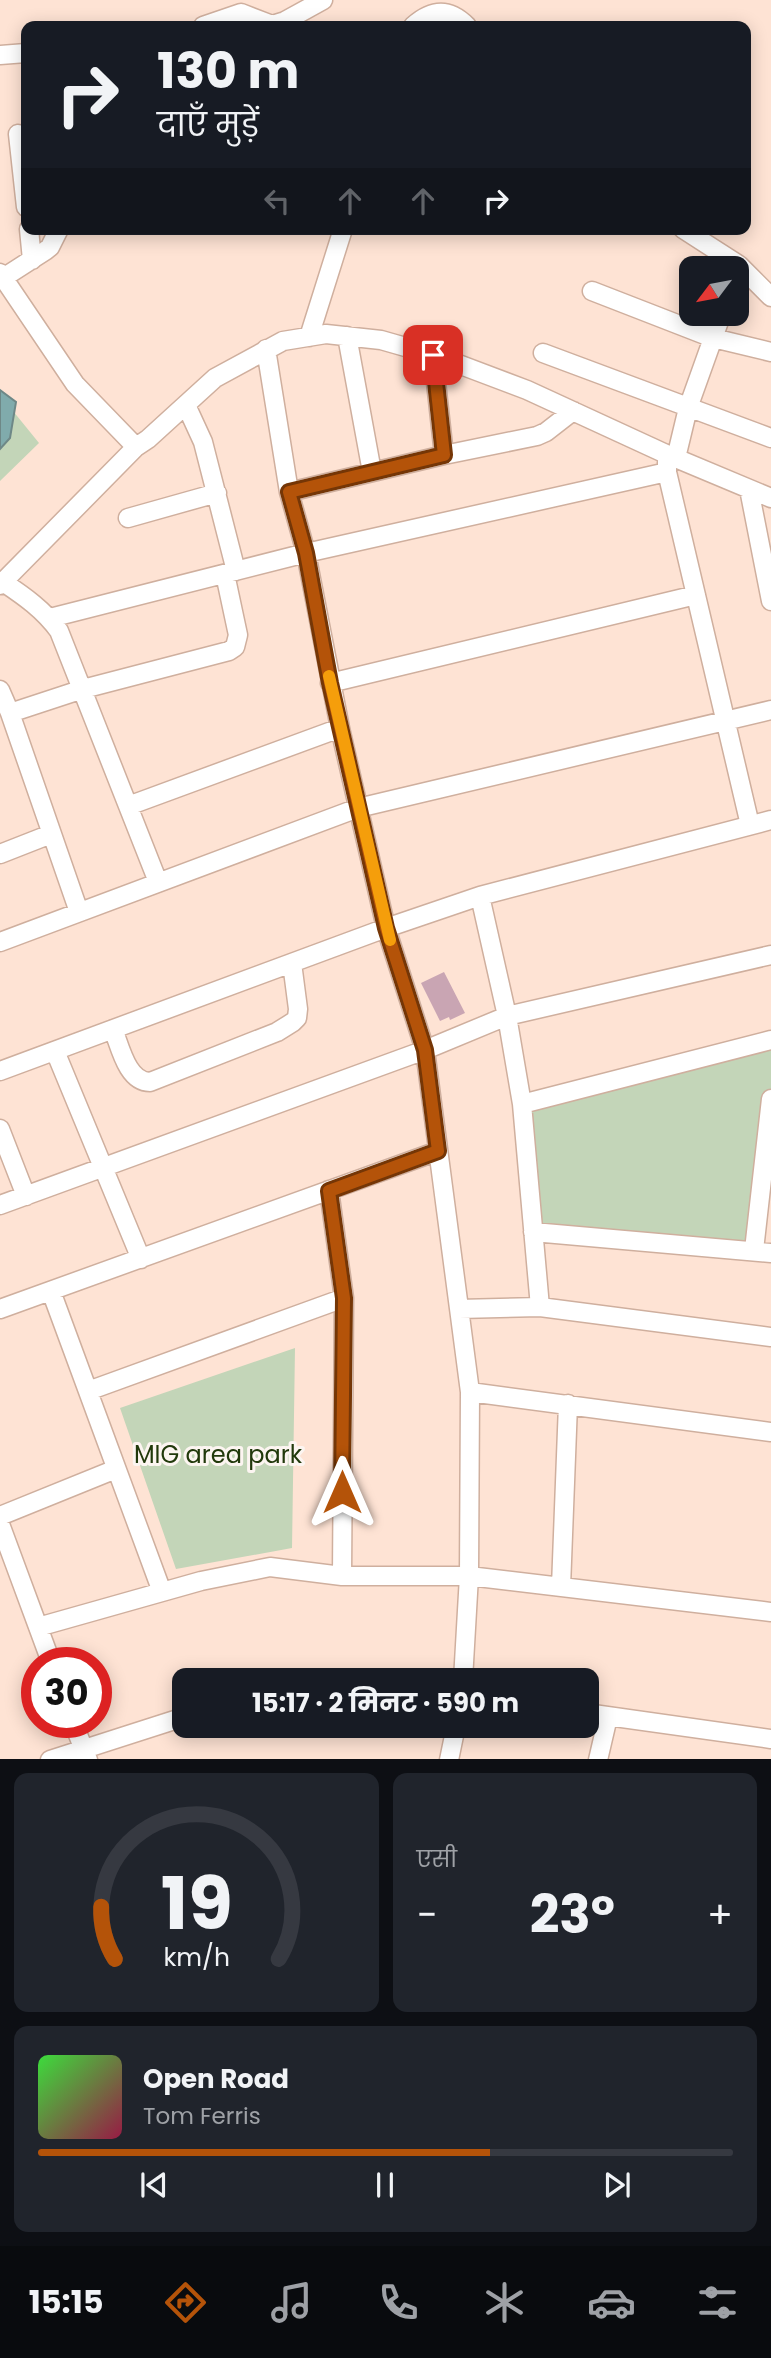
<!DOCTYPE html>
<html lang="hi">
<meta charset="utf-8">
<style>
:root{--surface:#171b24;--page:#20242c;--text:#f1f3f6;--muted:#9ea1a6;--line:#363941;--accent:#b45309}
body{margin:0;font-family:Poppins,"Noto Sans Devanagari",sans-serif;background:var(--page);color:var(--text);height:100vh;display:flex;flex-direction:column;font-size:26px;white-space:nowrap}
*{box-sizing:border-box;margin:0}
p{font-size:23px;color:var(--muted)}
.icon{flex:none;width:38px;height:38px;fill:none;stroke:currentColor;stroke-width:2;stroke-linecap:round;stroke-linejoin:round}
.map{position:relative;height:1759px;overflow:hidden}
.drawer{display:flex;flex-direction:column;gap:14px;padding:14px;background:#0d0f14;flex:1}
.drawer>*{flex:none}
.hud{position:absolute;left:21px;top:21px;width:730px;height:214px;border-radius:14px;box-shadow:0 4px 18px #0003;background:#171b24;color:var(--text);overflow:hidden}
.needle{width:46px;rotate:238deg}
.buttons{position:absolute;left:679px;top:256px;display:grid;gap:14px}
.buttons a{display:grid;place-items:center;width:70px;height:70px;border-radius:14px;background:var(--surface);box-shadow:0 4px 18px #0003;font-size:35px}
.speed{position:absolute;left:21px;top:1647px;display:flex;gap:14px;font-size:35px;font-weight:700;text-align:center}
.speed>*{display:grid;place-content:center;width:91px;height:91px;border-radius:50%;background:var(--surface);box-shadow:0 4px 18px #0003;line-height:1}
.speed .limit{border:10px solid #d22;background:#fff;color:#111}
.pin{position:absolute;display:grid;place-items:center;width:60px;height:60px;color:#fff;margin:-30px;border-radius:14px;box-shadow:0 4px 10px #0006}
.me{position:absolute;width:77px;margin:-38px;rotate:0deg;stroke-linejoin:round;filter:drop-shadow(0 0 5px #0008)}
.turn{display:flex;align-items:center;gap:24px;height:147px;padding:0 21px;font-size:32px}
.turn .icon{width:91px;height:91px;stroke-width:2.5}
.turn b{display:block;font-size:49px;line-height:60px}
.lanes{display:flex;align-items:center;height:66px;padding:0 21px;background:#0003;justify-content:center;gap:35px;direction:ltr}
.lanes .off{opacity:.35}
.big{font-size:52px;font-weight:700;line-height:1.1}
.drawer .card{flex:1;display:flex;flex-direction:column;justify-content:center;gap:10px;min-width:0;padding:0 24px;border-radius:14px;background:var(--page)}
.drawer .dial{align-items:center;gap:0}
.dial svg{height:182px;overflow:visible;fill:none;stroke:var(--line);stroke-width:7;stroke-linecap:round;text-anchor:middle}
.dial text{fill:var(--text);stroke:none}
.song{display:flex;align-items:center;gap:21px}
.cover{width:84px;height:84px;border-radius:10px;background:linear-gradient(135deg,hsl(120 70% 55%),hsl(340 70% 35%))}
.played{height:7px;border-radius:4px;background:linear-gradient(90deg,var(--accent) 65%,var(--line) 65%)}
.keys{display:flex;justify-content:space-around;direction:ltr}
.heat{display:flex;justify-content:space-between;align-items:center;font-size:38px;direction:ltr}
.drawer .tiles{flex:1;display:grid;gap:14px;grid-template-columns:1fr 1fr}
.card:last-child{grid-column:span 2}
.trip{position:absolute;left:172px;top:1668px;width:427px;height:70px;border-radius:14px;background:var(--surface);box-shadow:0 4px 18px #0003;font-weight:700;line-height:70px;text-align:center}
.tab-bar{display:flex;height:112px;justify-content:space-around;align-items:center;background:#090b0e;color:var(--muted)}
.tab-bar .icon{width:49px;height:49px}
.tab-bar .current{color:var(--accent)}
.tab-bar b{font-size:32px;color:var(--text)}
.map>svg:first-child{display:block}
.green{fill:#c3d5b8}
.water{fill:#80abac;stroke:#6e8887;stroke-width:2}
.building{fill:#c9a5b3}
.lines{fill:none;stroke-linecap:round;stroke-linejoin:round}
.minor-casing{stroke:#cfaf9e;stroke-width:21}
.minor{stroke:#fff;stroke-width:18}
.route-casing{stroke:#753606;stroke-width:18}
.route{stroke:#b45309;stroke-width:12}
.slow{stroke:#f59e0b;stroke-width:12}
.labels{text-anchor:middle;stroke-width:6;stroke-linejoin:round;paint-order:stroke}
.park-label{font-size:24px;fill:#21390b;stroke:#fcf5f1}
</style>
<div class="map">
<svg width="771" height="1760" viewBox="0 0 771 1760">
<rect width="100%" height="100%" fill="#fee3d4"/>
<path class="green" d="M0,395L39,443L0,481Z
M771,1040V1099L754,1250L533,1232L522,1104Z
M295,1348L292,1548L176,1569L120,1408Z"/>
<path class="water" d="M0,390L16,402L10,438L0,449Z"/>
<path class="building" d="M444,972L465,1013L450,1020L449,1017L440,1021L421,983Z"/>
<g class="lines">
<g class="minor-casing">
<path id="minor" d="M203,26L241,13L272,25L285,21L323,0
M413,26C432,9 449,8 467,26
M0,55L26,53
M18,134L26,207
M29,229L32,260
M683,229L739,265L771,297
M0,273L75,384L136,447
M3,278L45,251L50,247L59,229
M592,291L713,338L771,352
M347,336L372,472
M309,337L343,229
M266,349L289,492L306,553L340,728L386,928L425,1050L470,1392L469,1576L463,1680
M543,353L771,438
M433,355L444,455
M186,405L203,442L236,571
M676,458L688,408L722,313
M667,460V472L750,825
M749,489L771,601
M289,492L444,455L537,436L546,432L573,411
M128,518L217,493
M3,582C24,596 44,610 59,631L158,882
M0,585L136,447L148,439L215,378L283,341L326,334L381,340L437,356L527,390L666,454L771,498
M50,618L306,553L667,472
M330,683L696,595
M0,690L10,713L79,912
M10,713L83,689L229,651L235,647L238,635L225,574
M128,806L340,728
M0,854L51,834
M480,896L507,1016L522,1104L540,1307L771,1337
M0,942L358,808L771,710
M113,1029C120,1046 127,1082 150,1082L277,1032L293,1022L297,1018L298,1009L292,963
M55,1051L141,1259
M0,1071L386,928L480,896L771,820
M522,1104L771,1040
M0,1129L26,1196
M329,1190L344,1298L342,1576
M0,1205L425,1050L507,1016L771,955
M533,1232L771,1253
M754,1250L771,1099
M51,1291L162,1592
M0,1309L438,1151
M459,1309L540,1307
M88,1391L344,1298
M470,1392L771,1432
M0,1516L116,1469
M0,1524L51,1662
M561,1587L568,1404
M38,1627L201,1581L270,1567L342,1576H469L771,1612
M586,1713L771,1739
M73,1722L88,1760
M50,1760L184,1717
M449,1760L456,1726
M598,1760L608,1717"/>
</g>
<use href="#minor" class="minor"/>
</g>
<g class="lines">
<g class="route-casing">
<path id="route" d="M342,1492L344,1298L329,1191L438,1151L425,1050L386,928L330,683L306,553L289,492L444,455L433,355"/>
</g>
<use href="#route" class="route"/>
<path class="slow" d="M329,676L390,940"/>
</g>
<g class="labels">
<g class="park-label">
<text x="218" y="1463">MIG area park</text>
</g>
</g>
</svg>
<div class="buttons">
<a><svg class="needle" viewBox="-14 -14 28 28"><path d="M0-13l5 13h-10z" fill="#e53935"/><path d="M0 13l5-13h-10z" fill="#9ea1a6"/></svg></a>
</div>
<div class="speed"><div class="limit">30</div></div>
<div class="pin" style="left:433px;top:355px;background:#d93025"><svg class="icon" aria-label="arrive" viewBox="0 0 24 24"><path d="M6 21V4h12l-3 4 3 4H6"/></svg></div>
<svg class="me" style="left:342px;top:1492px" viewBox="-20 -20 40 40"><path d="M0-17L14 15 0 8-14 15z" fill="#b45309" stroke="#fff" stroke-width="4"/></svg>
<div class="trip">15:17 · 2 मिनट · 590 m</div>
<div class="hud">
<div class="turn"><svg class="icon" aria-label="right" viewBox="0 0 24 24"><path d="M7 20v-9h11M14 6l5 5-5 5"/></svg><div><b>130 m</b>दाएँ मुड़ें</div></div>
<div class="lanes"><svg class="icon off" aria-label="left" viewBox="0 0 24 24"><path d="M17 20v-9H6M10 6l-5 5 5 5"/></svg><svg class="icon off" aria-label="ahead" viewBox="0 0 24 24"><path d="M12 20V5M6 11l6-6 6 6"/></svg><svg class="icon off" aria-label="ahead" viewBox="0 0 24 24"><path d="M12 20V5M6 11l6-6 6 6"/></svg><svg class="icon" aria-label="right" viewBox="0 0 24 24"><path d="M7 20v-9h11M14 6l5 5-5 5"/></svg></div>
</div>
</div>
<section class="drawer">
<div class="tiles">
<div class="card dial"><svg viewBox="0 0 100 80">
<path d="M14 69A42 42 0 1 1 86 69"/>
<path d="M14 69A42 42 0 0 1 8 46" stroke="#b45309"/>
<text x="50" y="56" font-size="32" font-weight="700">19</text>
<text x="50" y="72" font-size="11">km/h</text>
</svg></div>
<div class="card"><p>एसी</p>
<div class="heat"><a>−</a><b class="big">23°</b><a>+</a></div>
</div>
<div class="card">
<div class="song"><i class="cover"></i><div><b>Open Road</b><p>Tom Ferris</p></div></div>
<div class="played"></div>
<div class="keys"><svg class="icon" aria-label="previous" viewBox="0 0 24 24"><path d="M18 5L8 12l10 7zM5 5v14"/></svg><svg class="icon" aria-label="pause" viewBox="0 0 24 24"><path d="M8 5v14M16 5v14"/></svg><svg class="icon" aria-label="next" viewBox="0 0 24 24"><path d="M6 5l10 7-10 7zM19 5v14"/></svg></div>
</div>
</div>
</section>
<nav class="tab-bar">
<b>15:15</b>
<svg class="icon current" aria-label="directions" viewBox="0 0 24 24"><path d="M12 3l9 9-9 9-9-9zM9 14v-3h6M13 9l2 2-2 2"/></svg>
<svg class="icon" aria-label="music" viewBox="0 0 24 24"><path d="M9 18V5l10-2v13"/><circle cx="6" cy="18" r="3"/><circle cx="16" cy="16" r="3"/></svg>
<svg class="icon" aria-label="phone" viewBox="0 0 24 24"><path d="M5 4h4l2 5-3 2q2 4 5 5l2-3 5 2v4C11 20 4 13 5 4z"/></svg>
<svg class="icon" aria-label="climate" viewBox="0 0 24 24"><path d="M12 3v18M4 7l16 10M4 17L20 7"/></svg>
<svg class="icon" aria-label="car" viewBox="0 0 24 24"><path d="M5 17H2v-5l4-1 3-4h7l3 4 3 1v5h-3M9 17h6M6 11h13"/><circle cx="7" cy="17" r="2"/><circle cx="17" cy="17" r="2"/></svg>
<svg class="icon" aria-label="filters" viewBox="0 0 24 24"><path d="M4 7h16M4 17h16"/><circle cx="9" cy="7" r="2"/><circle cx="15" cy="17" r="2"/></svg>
</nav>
